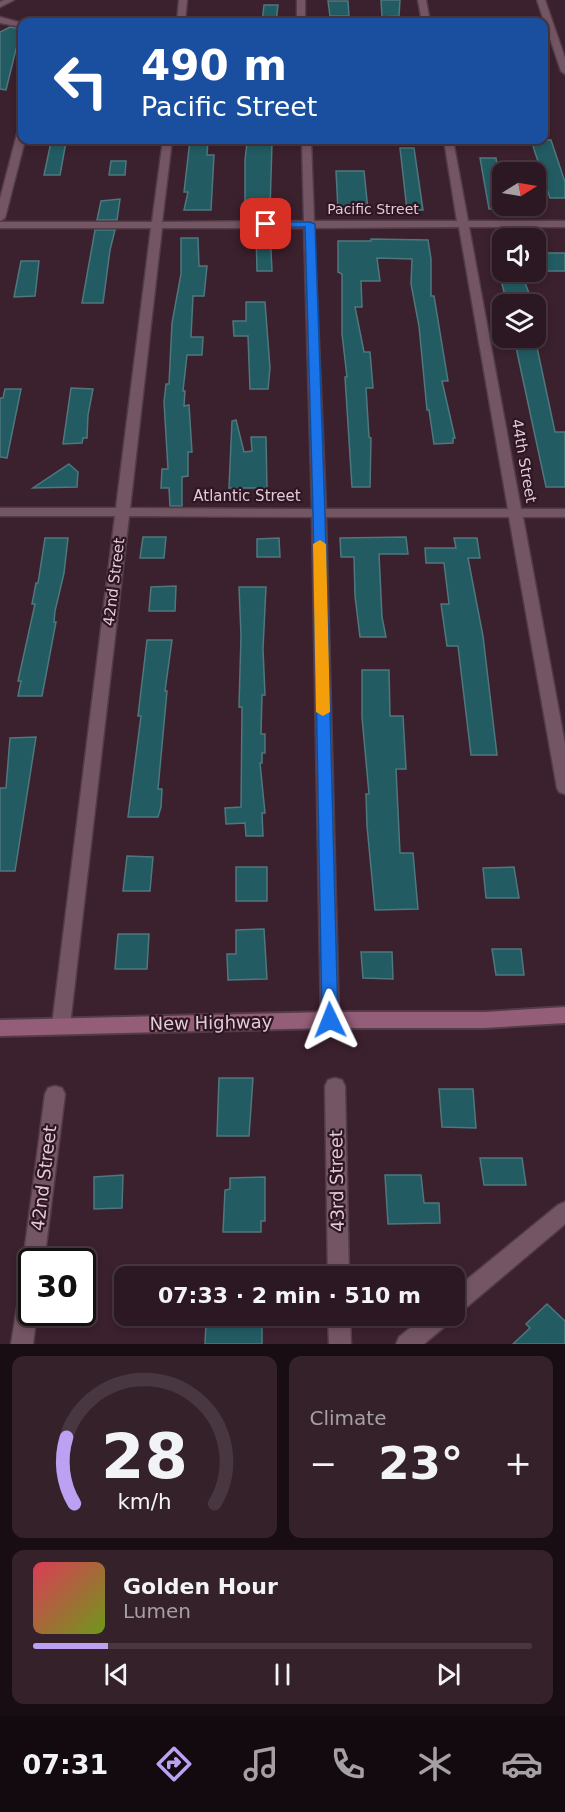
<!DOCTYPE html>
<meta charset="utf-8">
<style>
:root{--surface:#2c1822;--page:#34212a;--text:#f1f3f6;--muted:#a6a0a5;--line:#483740;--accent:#bca0f2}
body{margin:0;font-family:"DejaVu Sans",sans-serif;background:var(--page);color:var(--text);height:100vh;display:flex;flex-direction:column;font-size:22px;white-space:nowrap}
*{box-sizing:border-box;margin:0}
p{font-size:20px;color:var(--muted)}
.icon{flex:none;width:33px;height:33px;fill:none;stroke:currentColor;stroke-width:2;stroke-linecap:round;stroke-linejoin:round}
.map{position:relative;height:1344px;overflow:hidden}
.drawer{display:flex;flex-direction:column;gap:12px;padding:12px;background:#180d13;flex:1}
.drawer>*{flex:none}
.top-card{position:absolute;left:18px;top:18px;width:530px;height:126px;border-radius:12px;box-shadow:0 3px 9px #0003,0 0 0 2px var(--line);background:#1a4fa0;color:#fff;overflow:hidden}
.needle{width:39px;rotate:79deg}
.controls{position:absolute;left:492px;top:162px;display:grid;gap:12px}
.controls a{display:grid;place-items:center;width:54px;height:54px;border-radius:12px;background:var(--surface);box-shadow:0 3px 9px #0003,0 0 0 2px var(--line);font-size:30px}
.speed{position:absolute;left:18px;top:1248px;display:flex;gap:12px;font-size:30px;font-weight:700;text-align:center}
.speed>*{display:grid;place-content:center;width:78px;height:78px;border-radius:50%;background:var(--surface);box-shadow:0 3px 9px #0003,0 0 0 2px var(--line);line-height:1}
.speed .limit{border:3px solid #111;border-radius:9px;background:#fff;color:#111}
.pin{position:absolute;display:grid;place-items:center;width:51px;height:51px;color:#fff;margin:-26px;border-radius:12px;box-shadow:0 3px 9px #0006}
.me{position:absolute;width:66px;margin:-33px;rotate:358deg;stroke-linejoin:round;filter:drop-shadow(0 0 4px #0008)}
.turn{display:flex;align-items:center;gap:21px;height:126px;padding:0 24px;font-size:27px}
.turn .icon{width:78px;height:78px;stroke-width:2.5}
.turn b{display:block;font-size:42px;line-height:51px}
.big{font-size:45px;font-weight:800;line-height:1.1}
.drawer .widget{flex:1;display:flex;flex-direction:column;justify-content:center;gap:9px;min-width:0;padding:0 21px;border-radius:12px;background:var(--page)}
.drawer .dial{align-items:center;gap:0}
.dial svg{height:156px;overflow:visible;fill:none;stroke:var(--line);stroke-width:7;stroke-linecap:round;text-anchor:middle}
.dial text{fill:var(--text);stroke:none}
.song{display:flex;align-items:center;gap:18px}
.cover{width:72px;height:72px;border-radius:9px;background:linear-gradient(135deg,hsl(350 70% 55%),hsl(80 70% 35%))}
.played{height:6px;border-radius:3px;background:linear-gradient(90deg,var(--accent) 15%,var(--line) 15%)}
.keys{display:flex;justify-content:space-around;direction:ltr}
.heat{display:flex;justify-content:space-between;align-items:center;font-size:33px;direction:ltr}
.drawer .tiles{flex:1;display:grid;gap:12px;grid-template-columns:1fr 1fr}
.widget:last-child{grid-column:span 2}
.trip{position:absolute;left:114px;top:1266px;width:351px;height:60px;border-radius:12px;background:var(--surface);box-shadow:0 3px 9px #0003,0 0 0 2px var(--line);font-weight:800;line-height:60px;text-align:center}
.dock{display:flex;height:96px;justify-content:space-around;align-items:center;background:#120a0e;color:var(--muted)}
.dock .icon{width:42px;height:42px}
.dock .selected{color:var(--accent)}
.dock b{font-size:27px;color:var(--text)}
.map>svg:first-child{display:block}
.building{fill:#225b62;stroke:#4f777d;stroke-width:1.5}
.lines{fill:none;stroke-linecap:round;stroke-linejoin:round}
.minor-casing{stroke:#523c47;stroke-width:3}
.secondary-casing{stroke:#523c47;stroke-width:4}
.minor{fill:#745563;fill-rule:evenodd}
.secondary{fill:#945d78;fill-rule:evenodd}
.route{fill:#1a73e8;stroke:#114b97;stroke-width:1.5}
.slow{fill:#f59e0b}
.labels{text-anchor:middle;stroke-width:4.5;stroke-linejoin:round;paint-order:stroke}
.far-street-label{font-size:14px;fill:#dfcdd5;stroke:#301623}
.street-label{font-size:15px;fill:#dfcdd5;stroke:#301623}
.near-street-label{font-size:18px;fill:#dfcdd5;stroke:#301623}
</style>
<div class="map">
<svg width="565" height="1344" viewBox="0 0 565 1344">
<rect width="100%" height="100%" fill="#3b202d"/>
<path class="building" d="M381,0H400L399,16L382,17Z
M328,1H348L349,16H330Z
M264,5H278L276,22H262Z
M10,27L21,29L6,90L0,89V32Z
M190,140H208L207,155H214L211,210H184L188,192H184Z
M531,140H551L565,182V198H550Z
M51,142H66L60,175H44Z
M247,143H272L270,210H245V160Z
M400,148H414L423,210H407Z
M480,158H496L502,192V206H505L506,209H489Z
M111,161H126L125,175H109Z
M336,171H364L368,210H338Z
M120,199L117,220H97L101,201Z
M95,230H115L110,250L103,303H82Z
M256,230H270L272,271H257Z
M181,238H198L199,266H207L204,296H193L191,337H203L202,355H187L183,391H185L184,406L189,405L192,452H188V476L182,477V506H170L169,488H161L162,469H168L164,402L166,384H169L172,323L181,274Z
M371,239L428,240L431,259V296H434L448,381H442L455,438H453V443L434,444L429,410H427L419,326L411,284L412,259L377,258L380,281H361L362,307H355L364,352H370L373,388H366L369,437L371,438L370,487H352L345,377H347L342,334V274L338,272V241H371Z
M536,253H565V271H536Z
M21,261H39L35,296L14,297Z
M499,272H521L533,304H507Z
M246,302H265L270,368L268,389H250L248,336H234L233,321H246Z
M514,338H535L555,432H565V487H546Z
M71,388L93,389L88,415L87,438H83L82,443L63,444Z
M5,389H21L7,458L0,457V398H3Z
M236,420L244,452L252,451L251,437H266L267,488H229L232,421Z
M69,464L78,472L77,487L33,488Z
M143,537H166L164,558H140Z
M406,537L408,554H379L382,617L386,637H360L355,596L354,557H341L340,538Z
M45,538H68L64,573L55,611L54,622H56L42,696H18L21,681H18L35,604H32L36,583H38Z
M279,538L280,557H257V539Z
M454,538H477L480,558H468L483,636L497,755H471L458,646H447L441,604H449L444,563H426L425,548H456Z
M176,586L175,611H149L151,587Z
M239,587H266L263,649L265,695H262L261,734H265V753H262V763H260L265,813H262L263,836H246L245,823L226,824L225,808L241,807L242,707H239L241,636Z
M147,640H172L165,691H167L158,789H162L161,807L158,817H128L141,716H138Z
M362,670H389L390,716H403L406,769H396L400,853H413L418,909L375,910L367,826L366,794H369L362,717Z
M36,737L15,871H0V788H6L10,738Z
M127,856L153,857L150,891H123Z
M236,867H267V901H236Z
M514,867L519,898H486L483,868Z
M264,929L267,979L228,980L227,954H236V930Z
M118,934H149L147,969H115Z
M492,949H521L524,975H496Z
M361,952H392L393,979L363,978Z
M219,1078H253L249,1136H217Z
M439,1089H473L476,1128L442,1127Z
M480,1158H522L526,1185H484Z
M123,1175L122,1208L94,1209V1177Z
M385,1175H421L424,1203H439L440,1223L388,1224Z
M265,1177V1221H261V1232H223L225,1190L230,1189V1178Z
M547,1304L565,1321V1344H513L530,1328L526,1324Z
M206,1323L262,1324V1344H205Z"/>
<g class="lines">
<g class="minor-casing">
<path id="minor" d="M4,0H14L0,7V2Z
M179,0H187L185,22H177Z
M297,0H305V22H297Z
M418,0H426L430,22H422Z
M537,0H545L565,58V74L561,71Z
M0,17L22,23V27L0,23Z
M22,131V140H25L5,218L0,221V199L17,134Z
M163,140H172L162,222L304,221L302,140H311L314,221H457L444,140H453L468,221H565V227H469L521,509H565V517H523L565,744V794L559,792L557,788L509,517H326L339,1020L337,1025L330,1028L323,1025L321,1020L312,517L129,516L70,1025L68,1030L61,1033L54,1030L52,1025L115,516H0V508H116L151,228H0V222H152ZM459,227L508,509H326L314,228ZM162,228H304L312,509L130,508Z
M335,1078L342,1080L345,1086L349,1276H328L325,1086L328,1080Z
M55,1086L62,1088L65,1094L44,1262H32V1312H37L33,1344H11L24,1266L23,1262L45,1094L48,1088Z
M565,1202V1224L462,1311L454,1314V1290L558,1205Z
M328,1316H350L351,1344H329Z
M425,1316H452L449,1323L424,1344H396L399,1337Z"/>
</g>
<g class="secondary-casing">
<path id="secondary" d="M565,1007V1023L484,1028H330L0,1036V1020L330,1012H484Z"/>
</g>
<use href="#minor" class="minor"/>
<use href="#secondary" class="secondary"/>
</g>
<path class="route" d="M263,222H310L315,224L325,513L338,1020L336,1025L330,1027L324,1025L322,1020L313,513L305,227H266L261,224Z"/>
<path class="slow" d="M320,540L326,544L330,712L323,716L316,712L313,544Z"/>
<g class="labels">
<g class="far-street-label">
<text x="373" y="214">Pacific Street</text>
</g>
<g class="street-label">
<text transform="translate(524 461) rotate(80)" y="5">44th Street</text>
<text x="247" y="501">Atlantic Street</text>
<text transform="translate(114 582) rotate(-83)" y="5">42nd Street</text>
</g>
<g class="near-street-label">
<text transform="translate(211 1023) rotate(-1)" y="6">New Highway</text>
<text transform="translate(44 1178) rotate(-83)" y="6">42nd Street</text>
<text transform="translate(337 1181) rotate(-91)" y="6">43rd Street</text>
</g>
</g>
</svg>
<div class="controls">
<a><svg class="needle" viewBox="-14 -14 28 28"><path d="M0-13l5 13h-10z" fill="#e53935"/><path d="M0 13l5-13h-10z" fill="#a6a0a5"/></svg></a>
<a><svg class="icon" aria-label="sound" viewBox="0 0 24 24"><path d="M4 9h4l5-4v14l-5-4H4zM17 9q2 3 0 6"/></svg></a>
<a><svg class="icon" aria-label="layers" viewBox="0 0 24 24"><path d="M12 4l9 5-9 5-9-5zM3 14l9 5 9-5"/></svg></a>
</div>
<div class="speed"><div class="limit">30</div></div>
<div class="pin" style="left:266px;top:224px;background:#d93025"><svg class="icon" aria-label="arrive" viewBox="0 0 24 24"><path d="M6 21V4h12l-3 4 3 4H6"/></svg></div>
<svg class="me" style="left:330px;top:1020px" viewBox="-20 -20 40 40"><path d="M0-17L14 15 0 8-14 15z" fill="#1a73e8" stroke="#fff" stroke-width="4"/></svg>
<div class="trip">07:33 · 2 min · 510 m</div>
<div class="top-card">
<div class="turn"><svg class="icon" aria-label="left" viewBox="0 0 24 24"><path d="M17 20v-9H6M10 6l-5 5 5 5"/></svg><div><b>490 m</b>Pacific Street</div></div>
</div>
</div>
<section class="drawer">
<div class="tiles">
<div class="widget dial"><svg viewBox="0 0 100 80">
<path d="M14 69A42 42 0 1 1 86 69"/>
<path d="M14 69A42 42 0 0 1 10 35" stroke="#bca0f2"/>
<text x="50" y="56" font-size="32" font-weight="700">28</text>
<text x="50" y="72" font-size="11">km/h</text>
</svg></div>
<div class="widget"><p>Climate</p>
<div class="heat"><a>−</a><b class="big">23°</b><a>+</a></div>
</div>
<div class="widget">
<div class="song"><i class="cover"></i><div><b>Golden Hour</b><p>Lumen</p></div></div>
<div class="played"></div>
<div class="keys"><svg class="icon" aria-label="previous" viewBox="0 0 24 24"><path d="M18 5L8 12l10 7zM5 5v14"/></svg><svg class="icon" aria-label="pause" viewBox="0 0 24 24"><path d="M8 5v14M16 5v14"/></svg><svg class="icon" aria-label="next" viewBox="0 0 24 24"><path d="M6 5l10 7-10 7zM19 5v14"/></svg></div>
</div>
</div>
</section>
<nav class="dock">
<b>07:31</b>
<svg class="icon selected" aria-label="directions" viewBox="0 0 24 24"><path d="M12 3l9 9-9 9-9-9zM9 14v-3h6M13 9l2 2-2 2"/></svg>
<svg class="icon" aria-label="music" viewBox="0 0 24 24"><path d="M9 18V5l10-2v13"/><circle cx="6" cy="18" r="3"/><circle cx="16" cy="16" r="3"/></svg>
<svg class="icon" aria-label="phone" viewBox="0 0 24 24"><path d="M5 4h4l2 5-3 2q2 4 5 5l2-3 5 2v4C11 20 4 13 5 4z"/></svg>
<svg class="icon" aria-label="climate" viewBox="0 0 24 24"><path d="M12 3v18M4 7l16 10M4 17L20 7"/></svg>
<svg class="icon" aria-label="car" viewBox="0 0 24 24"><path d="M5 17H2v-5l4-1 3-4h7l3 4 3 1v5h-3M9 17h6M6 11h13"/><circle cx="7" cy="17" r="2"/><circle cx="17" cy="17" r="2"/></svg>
</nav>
